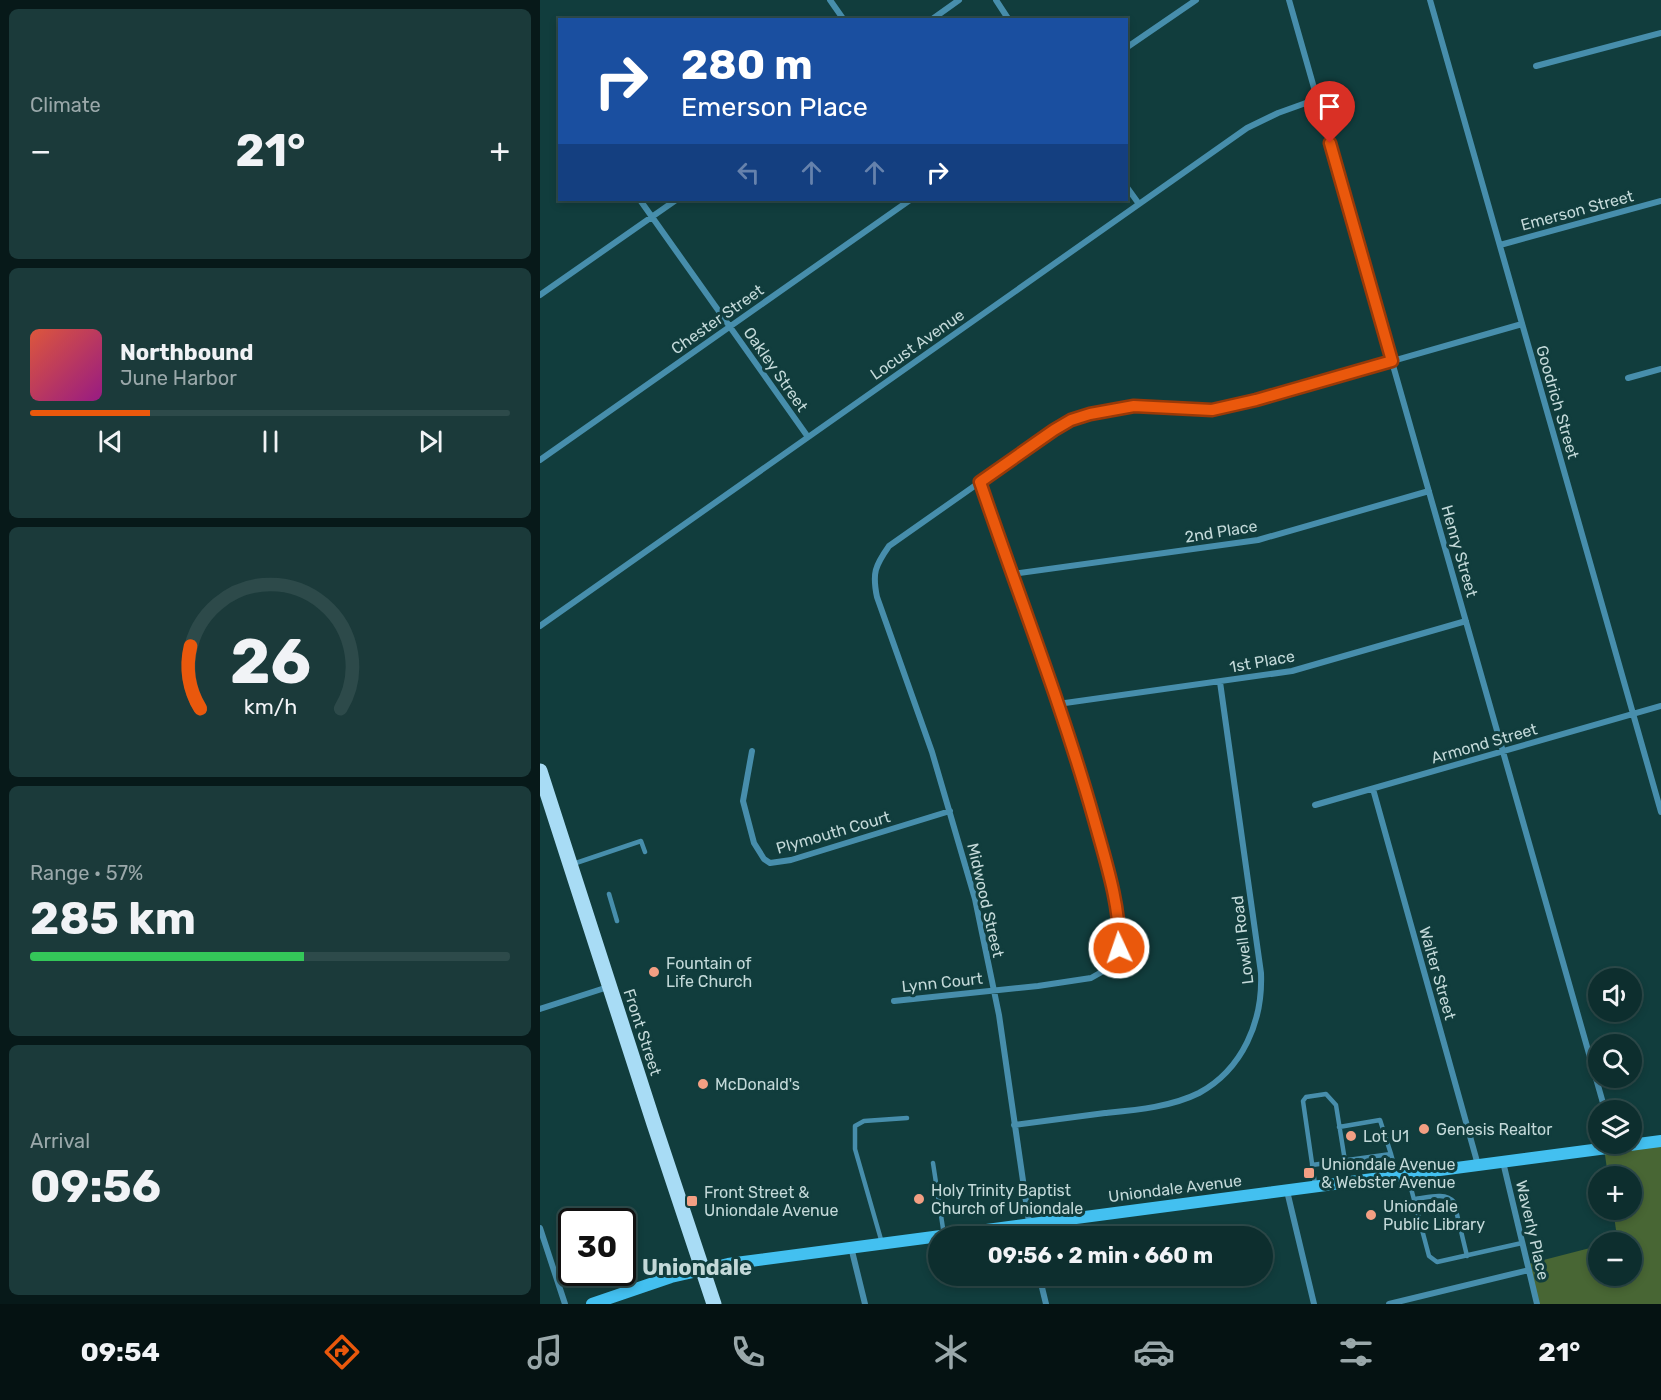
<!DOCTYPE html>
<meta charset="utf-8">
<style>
:root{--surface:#0d2e2e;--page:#1b3a3a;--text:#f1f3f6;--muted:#9aa8aa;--line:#2d4a4a;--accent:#ea580c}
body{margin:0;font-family:Rubik,sans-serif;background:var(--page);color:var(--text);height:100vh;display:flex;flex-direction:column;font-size:22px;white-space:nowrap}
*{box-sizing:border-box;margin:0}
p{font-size:20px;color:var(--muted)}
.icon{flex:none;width:33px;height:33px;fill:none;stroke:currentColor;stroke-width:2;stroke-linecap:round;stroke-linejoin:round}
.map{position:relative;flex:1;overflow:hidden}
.sheet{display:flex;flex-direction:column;gap:9px;padding:9px;background:#071919;width:540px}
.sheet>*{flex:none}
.banner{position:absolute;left:18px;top:18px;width:570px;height:183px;border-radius:0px;box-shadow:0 3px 9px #0003,0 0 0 2px var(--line);background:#1a4fa0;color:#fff;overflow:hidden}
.buttons{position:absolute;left:1048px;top:968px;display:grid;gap:12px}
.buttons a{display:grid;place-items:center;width:54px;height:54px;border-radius:50%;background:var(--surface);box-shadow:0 3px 9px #0003,0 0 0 2px var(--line);font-size:30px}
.speed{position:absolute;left:18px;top:1208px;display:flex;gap:12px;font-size:30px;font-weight:700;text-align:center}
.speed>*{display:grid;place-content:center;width:78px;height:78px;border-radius:50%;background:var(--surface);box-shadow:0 3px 9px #0003,0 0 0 2px var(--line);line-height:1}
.speed .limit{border:3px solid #111;border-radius:9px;background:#fff;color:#111}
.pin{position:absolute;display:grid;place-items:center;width:51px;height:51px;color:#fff;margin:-62px -26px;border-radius:50% 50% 50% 0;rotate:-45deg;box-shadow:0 0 6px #0007}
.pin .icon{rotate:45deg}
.me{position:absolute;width:66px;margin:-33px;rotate:357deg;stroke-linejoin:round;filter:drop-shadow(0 0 4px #0008)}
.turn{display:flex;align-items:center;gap:21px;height:126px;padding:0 24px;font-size:27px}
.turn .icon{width:78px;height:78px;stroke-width:2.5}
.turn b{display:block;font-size:42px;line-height:51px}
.lanes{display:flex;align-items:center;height:57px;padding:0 24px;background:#0003;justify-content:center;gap:30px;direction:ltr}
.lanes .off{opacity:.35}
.big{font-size:45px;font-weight:700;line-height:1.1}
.sheet .card{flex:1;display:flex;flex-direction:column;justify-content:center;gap:9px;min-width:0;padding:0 21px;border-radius:9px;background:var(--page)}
.sheet .dial{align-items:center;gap:0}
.dial svg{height:156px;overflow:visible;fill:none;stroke:var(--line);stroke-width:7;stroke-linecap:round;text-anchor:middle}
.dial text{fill:var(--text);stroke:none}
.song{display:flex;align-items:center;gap:18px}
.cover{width:72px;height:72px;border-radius:9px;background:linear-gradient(135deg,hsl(10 70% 55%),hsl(310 70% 35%))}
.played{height:6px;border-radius:3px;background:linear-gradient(90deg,var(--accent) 25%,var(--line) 25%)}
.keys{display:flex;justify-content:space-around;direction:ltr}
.heat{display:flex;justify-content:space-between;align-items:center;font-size:33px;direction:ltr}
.charge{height:9px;border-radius:4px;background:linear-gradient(90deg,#34c759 57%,var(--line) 0)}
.trip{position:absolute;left:388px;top:1226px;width:345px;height:60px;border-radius:30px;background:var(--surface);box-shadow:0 3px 9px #0003,0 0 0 2px var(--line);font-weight:700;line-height:60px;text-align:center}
.tab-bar{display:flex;height:96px;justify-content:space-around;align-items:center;background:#051212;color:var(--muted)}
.tab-bar .icon{width:42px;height:42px}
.tab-bar .selected{color:var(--accent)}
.tab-bar b{font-size:27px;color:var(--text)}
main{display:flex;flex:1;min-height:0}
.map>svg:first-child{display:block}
.green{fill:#486634}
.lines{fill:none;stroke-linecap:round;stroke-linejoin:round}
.service{stroke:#478eac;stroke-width:4.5}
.minor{stroke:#478eac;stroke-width:6}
.secondary{stroke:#43c0f0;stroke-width:12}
.primary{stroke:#a8dcf5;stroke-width:15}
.route-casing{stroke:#983908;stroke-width:15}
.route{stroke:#ea580c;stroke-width:10}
.poi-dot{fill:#f39f83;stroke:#113d3d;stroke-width:2}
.labels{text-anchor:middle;stroke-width:6;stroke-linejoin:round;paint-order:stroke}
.street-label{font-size:16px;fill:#c3d9d9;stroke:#113d3d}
.poi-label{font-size:16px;fill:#c3d9d9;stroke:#113d3d;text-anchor:start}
.district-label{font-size:22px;font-weight:bold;fill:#c3d9d9;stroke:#113d3d}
</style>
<main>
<section class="sheet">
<div class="card"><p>Climate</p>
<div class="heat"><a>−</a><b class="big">21°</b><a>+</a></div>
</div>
<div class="card">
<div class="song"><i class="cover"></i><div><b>Northbound</b><p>June Harbor</p></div></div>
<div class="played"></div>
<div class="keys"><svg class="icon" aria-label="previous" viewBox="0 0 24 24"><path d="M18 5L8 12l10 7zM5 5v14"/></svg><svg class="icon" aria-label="pause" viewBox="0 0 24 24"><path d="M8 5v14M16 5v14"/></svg><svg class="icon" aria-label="next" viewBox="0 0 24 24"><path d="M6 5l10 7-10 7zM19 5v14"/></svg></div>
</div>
<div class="card dial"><svg viewBox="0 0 100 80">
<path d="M14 69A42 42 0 1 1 86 69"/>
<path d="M14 69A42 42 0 0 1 9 37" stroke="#ea580c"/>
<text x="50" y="56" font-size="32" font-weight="700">26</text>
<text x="50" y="72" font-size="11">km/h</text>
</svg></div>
<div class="card"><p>Range · 57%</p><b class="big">285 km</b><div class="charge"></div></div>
<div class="card"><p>Arrival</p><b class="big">09:56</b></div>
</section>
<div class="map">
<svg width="1121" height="1304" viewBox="0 0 1121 1304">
<rect width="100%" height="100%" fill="#113d3d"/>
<path class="green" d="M1121,1141V1304H997L988,1264L1050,1248L1059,1244V1275H1092V1242H1063L1077,1237L1073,1209H1092V1176H1068L1064,1148Z"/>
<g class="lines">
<path class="service" d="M33,864L101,841L105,852
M69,894L77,921
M799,1127L840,1120L851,1154
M393,1163L404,1235
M772,1165L851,1154L857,1175
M868,1177L889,1256L897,1262L982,1243
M775,1184L763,1101L766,1097L786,1094L796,1105L805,1161
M874,1199C886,1198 905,1191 914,1202L927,1256
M342,1243L315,1149V1126L324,1121L367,1118"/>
<path class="minor" d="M290,0L304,20
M456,0L469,20
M749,0L1065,1110
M890,0L1121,812
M391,20L419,0
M586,48L656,0
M996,66L1121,33
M586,186L599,204
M100,200L268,437
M960,245L1121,201
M0,295L136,200
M1088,378L1121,369
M0,460L370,200
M472,574L718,540L889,491
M0,626L707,128L738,113L777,99
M518,704L752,671L926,621
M212,751L203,801L214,843L224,859L230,863L251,860L410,811
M833,789L938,1165
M775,805L1121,706
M354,1001L498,986L551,978L567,969L573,963L579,948L580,928L562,850L545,785L440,482
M0,1009L68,987
M474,1125C505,1121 535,1117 565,1113C596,1110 631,1107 659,1093C703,1069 723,1021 721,973L680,682
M963,1162L997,1304
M747,1191L774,1304
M0,1228L25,1304
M491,1236L459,1015L435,899L392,752L337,597C332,573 335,566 349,546L514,430L531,420L572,409L594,406L672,410L716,400L982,324
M311,1247L325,1304
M499,1275L506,1304
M849,1304L989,1270"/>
<path class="secondary" d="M52,1304L131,1277L188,1264L1121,1141"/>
<path class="primary" d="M0,771L114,1124L174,1304"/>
</g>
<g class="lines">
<g class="route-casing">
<path id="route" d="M579,948C581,907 565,859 554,819C522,705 478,594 440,482L514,430L531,420L550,414L594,406L672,410L716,400L852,361L790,143"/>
</g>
<use href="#route" class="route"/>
</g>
<g class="poi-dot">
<circle cx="114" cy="972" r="6"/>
<circle cx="163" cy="1084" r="6"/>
<circle cx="884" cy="1129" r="6"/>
<circle cx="811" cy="1136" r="6"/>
<rect x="763" y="1167" width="12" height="12" rx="3"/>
<circle cx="379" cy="1199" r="6"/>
<rect x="146" y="1195" width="12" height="12" rx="3"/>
<circle cx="831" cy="1215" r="6"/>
</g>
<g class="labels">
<g class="street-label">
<text transform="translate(1037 210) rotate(-15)" y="6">Emerson Street</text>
<text transform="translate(177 319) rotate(-35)" y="6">Chester Street</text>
<text transform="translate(377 344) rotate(-35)" y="6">Locust Avenue</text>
<text transform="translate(236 369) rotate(55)" y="6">Oakley Street</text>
<text transform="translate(1018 402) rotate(74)" y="6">Goodrich Street</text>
<text transform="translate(681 531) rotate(-9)" y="6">2nd Place</text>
<text transform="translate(920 551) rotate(74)" y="6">Henry Street</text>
<text transform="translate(722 661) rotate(-10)" y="6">1st Place</text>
<text transform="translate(944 743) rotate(-16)" y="6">Armond Street</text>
<text transform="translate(293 832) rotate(-16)" y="6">Plymouth Court</text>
<text transform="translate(446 900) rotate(77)" y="6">Midwood Street</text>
<text transform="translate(702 940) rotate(-97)" y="6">Lowell Road</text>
<text transform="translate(898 973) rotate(74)" y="6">Walter Street</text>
<text transform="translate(402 982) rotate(-6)" y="6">Lynn Court</text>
<text transform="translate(103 1032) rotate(72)" y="6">Front Street</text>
<text transform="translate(635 1188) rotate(-7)" y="6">Uniondale Avenue</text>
<text transform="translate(993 1230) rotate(77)" y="6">Waverly Place</text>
</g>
<g class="poi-label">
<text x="126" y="969">Fountain of<tspan x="126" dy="18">Life Church</tspan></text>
<text x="175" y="1090">McDonald's</text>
<text x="896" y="1135">Genesis Realtor</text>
<text x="823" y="1142">Lot U1</text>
<text x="781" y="1170">Uniondale Avenue<tspan x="781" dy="18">&amp; Webster Avenue</tspan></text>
<text x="391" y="1196">Holy Trinity Baptist<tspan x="391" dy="18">Church of Uniondale</tspan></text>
<text x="164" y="1198">Front Street &amp;<tspan x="164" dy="18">Uniondale Avenue</tspan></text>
<text x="843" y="1212">Uniondale<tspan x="843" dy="18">Public Library</tspan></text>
</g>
<g class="district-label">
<text x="157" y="1275">Uniondale</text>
</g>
</g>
</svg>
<div class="buttons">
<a><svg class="icon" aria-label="sound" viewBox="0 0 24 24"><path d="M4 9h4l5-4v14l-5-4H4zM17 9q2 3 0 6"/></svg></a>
<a><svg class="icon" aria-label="search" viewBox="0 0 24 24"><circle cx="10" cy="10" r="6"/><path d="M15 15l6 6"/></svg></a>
<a><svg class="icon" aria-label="layers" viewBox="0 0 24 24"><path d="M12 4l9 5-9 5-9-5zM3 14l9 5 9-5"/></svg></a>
<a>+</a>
<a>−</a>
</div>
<div class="speed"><div class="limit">30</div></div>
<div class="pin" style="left:790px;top:143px;background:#d93025"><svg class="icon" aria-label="arrive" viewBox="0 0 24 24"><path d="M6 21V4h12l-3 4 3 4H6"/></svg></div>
<svg class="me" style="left:579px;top:948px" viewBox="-20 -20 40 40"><circle r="17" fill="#ea580c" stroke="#fff" stroke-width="3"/><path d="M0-11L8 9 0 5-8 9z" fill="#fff"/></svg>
<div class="trip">09:56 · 2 min · 660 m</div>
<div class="banner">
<div class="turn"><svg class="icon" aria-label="right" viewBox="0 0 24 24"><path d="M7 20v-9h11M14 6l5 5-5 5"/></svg><div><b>280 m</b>Emerson Place</div></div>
<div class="lanes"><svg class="icon off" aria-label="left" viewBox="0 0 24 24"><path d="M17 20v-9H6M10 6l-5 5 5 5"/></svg><svg class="icon off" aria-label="ahead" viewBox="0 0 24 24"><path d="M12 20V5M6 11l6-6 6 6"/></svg><svg class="icon off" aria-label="ahead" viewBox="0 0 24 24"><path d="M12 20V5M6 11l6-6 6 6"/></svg><svg class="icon" aria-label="right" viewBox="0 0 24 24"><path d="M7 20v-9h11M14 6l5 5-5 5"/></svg></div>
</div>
</div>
</main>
<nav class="tab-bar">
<b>09:54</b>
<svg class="icon selected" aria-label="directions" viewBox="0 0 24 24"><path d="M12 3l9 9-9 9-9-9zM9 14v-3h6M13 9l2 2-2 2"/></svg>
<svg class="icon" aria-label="music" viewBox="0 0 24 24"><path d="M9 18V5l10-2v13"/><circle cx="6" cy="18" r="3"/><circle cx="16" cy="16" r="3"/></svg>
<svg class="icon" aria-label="phone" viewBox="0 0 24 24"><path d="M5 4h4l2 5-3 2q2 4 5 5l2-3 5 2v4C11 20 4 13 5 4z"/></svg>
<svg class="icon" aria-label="climate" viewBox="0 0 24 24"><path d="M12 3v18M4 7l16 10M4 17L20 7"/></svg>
<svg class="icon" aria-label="car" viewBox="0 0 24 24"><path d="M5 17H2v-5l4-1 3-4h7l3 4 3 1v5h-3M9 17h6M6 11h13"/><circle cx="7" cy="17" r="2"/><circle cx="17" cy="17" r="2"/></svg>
<svg class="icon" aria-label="filters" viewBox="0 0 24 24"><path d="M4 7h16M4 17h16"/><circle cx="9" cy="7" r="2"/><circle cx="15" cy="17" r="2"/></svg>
<b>21°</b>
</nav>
